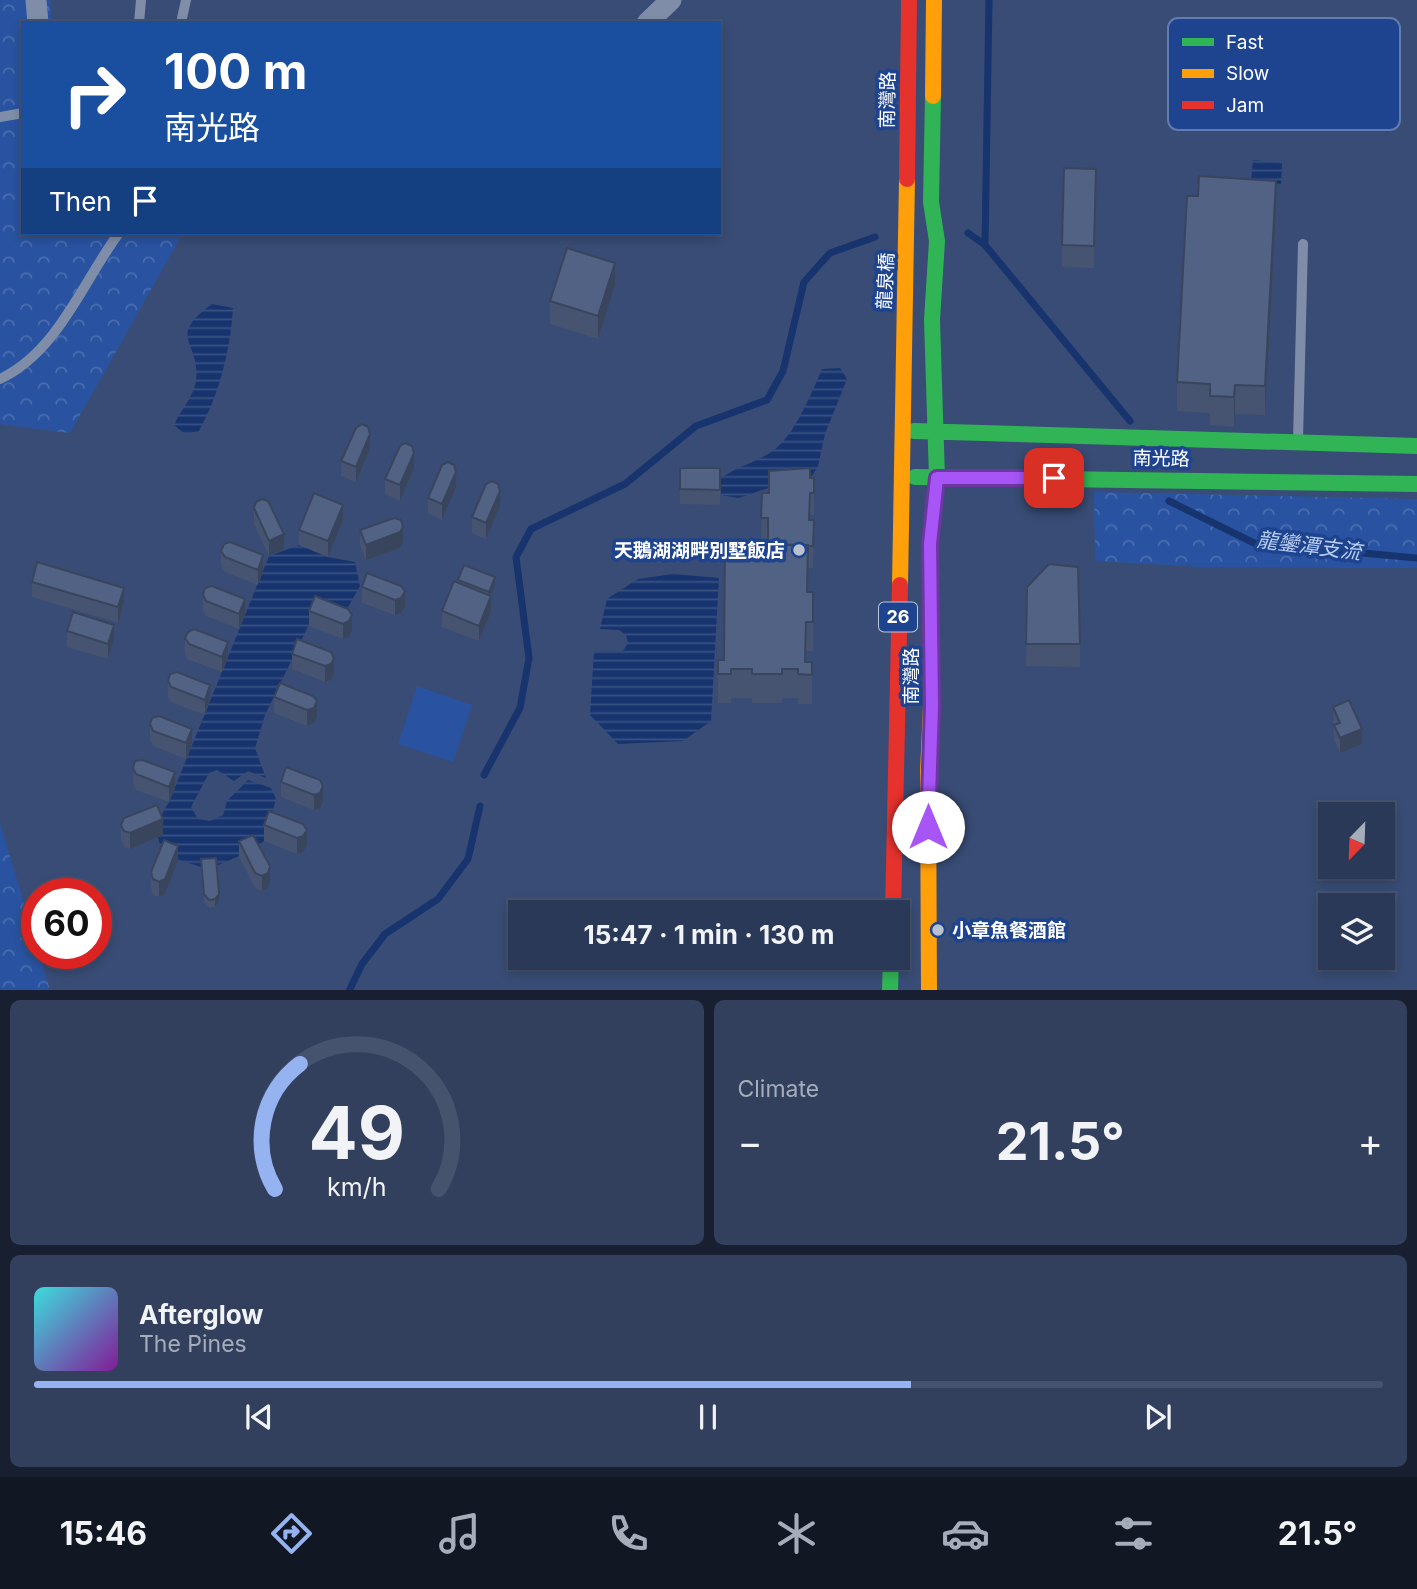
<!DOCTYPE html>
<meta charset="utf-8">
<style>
:root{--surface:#2a3958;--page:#32405e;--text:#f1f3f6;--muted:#a5acba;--line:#46536e;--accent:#95b2f1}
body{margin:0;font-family:Inter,"Noto Sans TC",sans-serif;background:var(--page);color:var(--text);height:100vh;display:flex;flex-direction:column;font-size:26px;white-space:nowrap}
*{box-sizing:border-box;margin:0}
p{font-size:23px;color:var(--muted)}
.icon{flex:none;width:38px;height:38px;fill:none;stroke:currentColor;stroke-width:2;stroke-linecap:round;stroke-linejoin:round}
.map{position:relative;height:990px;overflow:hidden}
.side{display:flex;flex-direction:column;gap:10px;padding:10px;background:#171f30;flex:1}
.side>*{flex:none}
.guide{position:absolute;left:21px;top:21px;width:700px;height:214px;border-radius:0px;box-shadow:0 4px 10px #0003,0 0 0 2px var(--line);background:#1a4fa0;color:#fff;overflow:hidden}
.needle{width:46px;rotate:203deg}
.fabs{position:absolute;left:1318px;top:802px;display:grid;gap:14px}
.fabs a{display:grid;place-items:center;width:77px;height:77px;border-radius:0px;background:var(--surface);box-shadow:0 4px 10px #0003,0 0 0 2px var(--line);font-size:35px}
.speed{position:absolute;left:21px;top:878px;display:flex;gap:14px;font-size:35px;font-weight:700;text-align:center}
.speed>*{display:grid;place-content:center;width:91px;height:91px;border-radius:50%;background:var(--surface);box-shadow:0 4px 10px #0003,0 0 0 2px var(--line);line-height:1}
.speed .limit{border:10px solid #d22;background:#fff;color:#111}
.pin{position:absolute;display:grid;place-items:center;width:60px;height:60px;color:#fff;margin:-30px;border-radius:14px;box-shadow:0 4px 10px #0006}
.me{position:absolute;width:77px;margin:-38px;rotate:0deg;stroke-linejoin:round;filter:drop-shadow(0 0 5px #0008)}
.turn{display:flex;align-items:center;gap:24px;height:147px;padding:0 28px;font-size:32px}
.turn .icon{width:91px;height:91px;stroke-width:2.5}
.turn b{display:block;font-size:49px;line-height:60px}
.then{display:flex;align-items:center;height:66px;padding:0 28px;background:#0003;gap:14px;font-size:26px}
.big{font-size:52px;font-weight:700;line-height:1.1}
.side .card{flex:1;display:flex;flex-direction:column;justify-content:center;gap:10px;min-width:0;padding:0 24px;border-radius:10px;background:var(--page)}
.side .dial{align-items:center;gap:0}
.dial svg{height:182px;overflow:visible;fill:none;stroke:var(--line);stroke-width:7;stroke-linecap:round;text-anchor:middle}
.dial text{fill:var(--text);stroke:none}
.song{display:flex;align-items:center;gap:21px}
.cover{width:84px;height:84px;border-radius:10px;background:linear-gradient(135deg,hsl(180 70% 55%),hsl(290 70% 35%))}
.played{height:7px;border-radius:4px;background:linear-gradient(90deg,var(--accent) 65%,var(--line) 65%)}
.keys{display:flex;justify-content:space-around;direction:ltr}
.heat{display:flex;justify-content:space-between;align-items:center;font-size:38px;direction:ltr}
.side .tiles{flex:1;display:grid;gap:10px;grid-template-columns:1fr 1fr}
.card:last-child{grid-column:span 2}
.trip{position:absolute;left:508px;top:900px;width:402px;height:70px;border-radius:0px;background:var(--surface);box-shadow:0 4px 10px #0003,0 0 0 2px var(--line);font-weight:700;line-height:70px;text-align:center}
.tab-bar{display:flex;height:112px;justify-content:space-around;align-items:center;background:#111723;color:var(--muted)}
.tab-bar .icon{width:49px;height:49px}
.tab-bar .active{color:var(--accent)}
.tab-bar b{font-size:32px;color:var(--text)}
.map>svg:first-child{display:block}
.forest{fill:url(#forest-crowns)}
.pitch{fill:#2953a1}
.water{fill:url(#water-rules)}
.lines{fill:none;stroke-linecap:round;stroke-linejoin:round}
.stream{stroke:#17346e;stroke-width:7}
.lane{stroke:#7f8da8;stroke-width:10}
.street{stroke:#7f8da8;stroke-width:21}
.fast{stroke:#30b455;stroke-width:16}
.slow{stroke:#ff9f0a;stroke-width:16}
.jam{stroke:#e5322d;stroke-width:16}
.wall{fill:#465472}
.shaded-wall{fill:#39455c}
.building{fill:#516284;stroke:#39455c;stroke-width:2}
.route-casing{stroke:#6d37a1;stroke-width:18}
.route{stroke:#a855f7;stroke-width:12}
.poi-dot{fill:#b9c0cf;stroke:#1e448f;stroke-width:2.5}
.labels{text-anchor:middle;stroke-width:7;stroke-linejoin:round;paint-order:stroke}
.shield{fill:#1e448f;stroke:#bcc7dd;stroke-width:2}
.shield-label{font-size:18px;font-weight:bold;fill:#fff}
.street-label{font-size:19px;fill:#fff;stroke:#1e448f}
.poi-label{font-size:19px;font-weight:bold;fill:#fff;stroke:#1e448f;text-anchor:end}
.water-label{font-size:21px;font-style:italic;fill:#b9cef4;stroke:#1e448f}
.key{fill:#1e448f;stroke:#627cb1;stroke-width:2}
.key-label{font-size:19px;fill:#fff}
</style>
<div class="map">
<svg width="1417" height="991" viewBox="0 0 1417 991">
<defs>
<pattern id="forest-crowns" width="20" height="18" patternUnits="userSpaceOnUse" patternTransform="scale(1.75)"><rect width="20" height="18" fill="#2953a1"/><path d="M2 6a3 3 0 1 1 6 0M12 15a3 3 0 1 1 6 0" fill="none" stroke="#496daf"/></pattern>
<pattern id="water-rules" width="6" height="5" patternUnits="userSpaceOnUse" patternTransform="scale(1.75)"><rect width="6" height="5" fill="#17346e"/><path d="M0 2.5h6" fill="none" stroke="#3a5284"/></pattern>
</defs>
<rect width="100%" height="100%" fill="#384c75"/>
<path class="forest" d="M0,0H50L52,23H23V233H183L70,433L0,424Z
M1094,492L1417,499V568L1202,567L1095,561Z
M0,823L50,990H0Z"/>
<path class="pitch" d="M417,686L472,705L453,762L398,744Z"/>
<path class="water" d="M1253,160L1282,163L1281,184L1251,181Z
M212,304L233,308C230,351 220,393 199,431L185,434L174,425C180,411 194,396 196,381C201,340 165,339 212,304Z
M840,368L847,379L825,434L818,466L806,486L769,488L738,498L721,495V483H716C731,468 752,464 770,453C794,438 811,394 822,369Z
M299,545L328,557L355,562L360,586L348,607L315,612L265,715L255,748L266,778L248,771L234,781L217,770L209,773L191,807L198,819L210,821L223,815L227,801L248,780L271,788L276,799L264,841L253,850L216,866L201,867L164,855C154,833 156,822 169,802L269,556Z
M673,574L719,578L711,721L683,741L618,744L590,715L594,651H623L628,643L626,635L619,630L600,629L607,599L638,579Z"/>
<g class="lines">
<path class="stream" d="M968,233L985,245L1130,421
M985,245L989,0
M1169,501L1254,543L1417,558
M484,775L520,708L529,658L516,557L531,529L625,484L696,426L767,400L783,371L804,282L830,253L875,237
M349,991L362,964L385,934L438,899L468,859L480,806"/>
<path class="lane" d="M139,23L141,0
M181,23L186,0
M0,117L23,113
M0,379C58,352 83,281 119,233
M1298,440L1303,244"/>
<path class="street" d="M36,0L38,23
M647,23L671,0"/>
<path class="fast" d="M914,431L1417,446
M915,477L1417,484
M932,684L930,544L937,478L932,320L937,241L931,202L933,96
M890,991L891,957"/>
<path class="slow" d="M933,96L934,0
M900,585L907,179
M929,991L928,772L932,684"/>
<path class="jam" d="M907,179L909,0
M893,912L900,585"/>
</g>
<path class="wall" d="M1096,191L1094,268L1062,267V245Z
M1276,210L1265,415L1235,414L1234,427L1210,425V413L1177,411V382Z
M615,285L598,339L550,324V301Z
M370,449L356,482L341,476V461Z
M414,468L400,501L385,494V479Z
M680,468H720V505L680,504Z
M810,478H814V515H810V520H814L813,568H808V592H813V651H806V662H812V704H798V698H782V703H752V698H731V703H718V660H724L768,544V541H761L762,493H769Z
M456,487L442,520L428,513V498Z
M500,506L486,539L472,533V517Z
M254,508L284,549L269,556L254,524Z
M343,520L328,557L299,545V530Z
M360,530L403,542L400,548L366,560L360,546Z
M221,551L263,571L258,585L225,572L221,566Z
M458,580L495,585L491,596V611L479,641L442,627V611L458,583Z
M32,582L124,603L118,623L32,597Z
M401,586L405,607L401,613L395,615L362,603V587Z
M1027,587L1080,644V667L1026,666Z
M203,595L245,614L239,629L206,616L203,610Z
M315,596L352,630L349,637L343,639L309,626V611Z
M67,631L114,640L108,659L67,647Z
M185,638L228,658L222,672L189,660L185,654Z
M297,639L334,673L331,680L325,682L292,669V654Z
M168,681L210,700L205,715L171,702L168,696Z
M280,683L317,717L314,723L307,726L274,713V697Z
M1333,707L1362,744L1340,753L1334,740Z
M150,724L192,744L186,759L153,746L150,740Z
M286,767L323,802L320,808L314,810L281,797V782Z
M133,768L175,788L169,802L136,790L133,783Z
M269,811L307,845L303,852L297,854L264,841V825Z
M121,825L163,835L130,849L124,847L121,840Z
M239,841L270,882L268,888L262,891L255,888L239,857Z
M201,859L219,902L215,907H209L204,902Z
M178,861L165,894L159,897L153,895L151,888V872Z"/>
<path class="shaded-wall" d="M1276,181V210L1265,415V386Z
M615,263V285L598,339V316Z
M1235,385V414L1234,427V397Z
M370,434V449L356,482V467Z
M414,453V468L400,501V485Z
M456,472V487L442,520V504Z
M500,491V506L486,539V523Z
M343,505V520L328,557V541Z
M403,527V542L400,548L366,560V545Z
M284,534V549L269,556V541Z
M263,555V571L258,585V570Z
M495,577V585L489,600V592Z
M124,588V603L118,623V607Z
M405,591V607L401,613L395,615V600Z
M491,596V611L479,641V626Z
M245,599V614L239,629V614Z
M352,615V630L349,637L343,639V624Z
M114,625V640L108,659V644Z
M228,642V658L222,672V657Z
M334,658V673L331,680L325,682V666Z
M210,685V700L205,715V700Z
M317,701V717L314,723L307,726V710Z
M192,729V744L186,759V743Z
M1362,729V744L1340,753V738Z
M175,772V788L169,802V787Z
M323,786V802L320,808L314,810V795Z
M163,819V835L130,849V833Z
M307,830V845L303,852L297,854V838Z
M178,846V861L165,894L159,897V882Z
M270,866V882L268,888L262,891V876Z
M219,894V902L215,907V899Z"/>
<path class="building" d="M1064,168L1096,169L1094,246L1062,245Z
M1199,176L1276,181L1265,386L1235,385L1234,397L1210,396V384L1177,382L1187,196H1198Z
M567,248L615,263L598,316L550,301Z
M362,424L368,427L370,434L356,467L341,461L356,428Z
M405,443L412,446L414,453L400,485L385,479L400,446Z
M448,462L454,465L456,472L442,504L428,498L442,465Z
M680,468H720V490L680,489Z
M810,468V478H814V493H810L809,520H814L813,546L768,544V518H761L762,493H769V471Z
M492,481L498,484L500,491L486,523L472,517L486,484Z
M314,493L343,505L328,541L299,530Z
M262,499L268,501L284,534L269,541L254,508L256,502Z
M394,518L401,520L403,527L400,532L366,545L360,530Z
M230,542L263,555L258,570L225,557L221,551L224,544Z
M725,543L808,545L807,592H813V622H806L805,662H812V675L798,674V669H782V674H752V669H731V674H718V660H724Z
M37,562L124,588L118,607L32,582Z
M1049,564L1078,567L1080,644H1026L1027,587Z
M464,565L495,577L489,592L458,580Z
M367,573L401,586L405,591L401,598L395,600L362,587Z
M454,581L491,596L479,626L442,611Z
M212,586L245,599L239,614L206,601L203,595L205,588Z
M315,596L348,609L352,615L349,621L343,624L309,611Z
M73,612L114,625L108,644L67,631Z
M194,629L228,642L222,657L189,644L185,638L188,632Z
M297,639L331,652L334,658L331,664L325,666L292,654Z
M177,672L210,685L205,700L171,687L168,681L170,674Z
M280,683L313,696L317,701L314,708L307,710L274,697Z
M1349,700L1362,729L1340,738L1334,725L1340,723L1333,707Z
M159,716L192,729L186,743L153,731L150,724L152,718Z
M142,760L175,772L169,787L136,774L133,768L135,761Z
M286,767L320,780L323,786L320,793L314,795L281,782Z
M157,805L163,819L130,833L124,831L121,825L124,818Z
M269,811L303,824L307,830L303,836L297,838L264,825Z
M253,835L270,866L268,873L262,876L255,873L239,841Z
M164,840L178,846L165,879L159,882L153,879L151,872Z
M216,858L219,894L215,899L209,900L204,894L201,859Z"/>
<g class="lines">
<g class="route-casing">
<path id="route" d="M928,827L932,707L930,544L937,478H1054"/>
</g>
<use href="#route" class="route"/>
</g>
<g class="poi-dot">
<circle cx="799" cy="550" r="7"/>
<circle cx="938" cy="930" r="7"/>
</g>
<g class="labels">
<rect class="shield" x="879" y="602.5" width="38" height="29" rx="5"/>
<g class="shield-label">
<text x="898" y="623">26</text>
</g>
<g class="street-label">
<text transform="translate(887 100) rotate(-89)" y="7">南灣路</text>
<text transform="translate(885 281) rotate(-87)" y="7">龍泉橋</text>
<text transform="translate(1161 458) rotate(1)" y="7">南光路</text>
<text transform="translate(911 676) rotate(-90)" y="7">南灣路</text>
</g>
<g class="poi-label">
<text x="785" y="557">天鵝湖湖畔別墅飯店</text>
<text x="952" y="937" text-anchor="start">小章魚餐酒館</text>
</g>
<g class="water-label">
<text transform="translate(1309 546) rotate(7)" y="7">龍鑾潭支流</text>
</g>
</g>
<rect x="1168" y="18" width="232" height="112" rx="10" class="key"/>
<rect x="1182" y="38" width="32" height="8" fill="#30b455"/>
<rect x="1182" y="69" width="32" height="9" fill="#ff9f0a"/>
<rect x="1182" y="101" width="32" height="8" fill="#e5322d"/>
<g class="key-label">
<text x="1226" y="49">Fast</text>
<text x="1226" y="80">Slow</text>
<text x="1226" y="112">Jam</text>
</g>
</svg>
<div class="fabs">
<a><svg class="needle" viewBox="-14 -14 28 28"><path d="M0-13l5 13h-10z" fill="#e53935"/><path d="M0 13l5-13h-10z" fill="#a5acba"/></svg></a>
<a><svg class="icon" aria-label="layers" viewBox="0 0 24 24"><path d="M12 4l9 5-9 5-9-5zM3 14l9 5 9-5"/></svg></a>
</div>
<div class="speed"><div class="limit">60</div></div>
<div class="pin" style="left:1054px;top:478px;background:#d93025"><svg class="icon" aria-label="arrive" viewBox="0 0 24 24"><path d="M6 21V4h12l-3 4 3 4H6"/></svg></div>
<svg class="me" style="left:928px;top:827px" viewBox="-20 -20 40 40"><circle r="19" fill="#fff"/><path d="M0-13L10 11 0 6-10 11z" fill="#a855f7"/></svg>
<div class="trip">15:47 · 1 min · 130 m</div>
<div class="guide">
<div class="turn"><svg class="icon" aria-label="right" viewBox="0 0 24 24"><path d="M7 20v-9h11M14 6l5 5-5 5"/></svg><div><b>100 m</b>南光路</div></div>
<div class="then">Then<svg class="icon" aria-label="arrive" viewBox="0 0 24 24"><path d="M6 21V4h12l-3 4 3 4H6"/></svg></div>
</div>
</div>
<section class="side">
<div class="tiles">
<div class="card dial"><svg viewBox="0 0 100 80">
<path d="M14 69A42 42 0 1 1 86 69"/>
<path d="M14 69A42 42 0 0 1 25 14" stroke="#95b2f1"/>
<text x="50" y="56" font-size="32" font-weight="700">49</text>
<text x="50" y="72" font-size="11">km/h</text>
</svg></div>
<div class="card"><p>Climate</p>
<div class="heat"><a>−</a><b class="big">21.5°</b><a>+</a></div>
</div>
<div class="card">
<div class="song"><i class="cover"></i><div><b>Afterglow</b><p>The Pines</p></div></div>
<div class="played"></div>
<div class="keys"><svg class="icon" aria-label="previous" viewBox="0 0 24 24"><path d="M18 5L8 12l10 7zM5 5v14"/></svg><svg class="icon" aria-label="pause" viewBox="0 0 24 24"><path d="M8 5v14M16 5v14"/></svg><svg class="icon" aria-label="next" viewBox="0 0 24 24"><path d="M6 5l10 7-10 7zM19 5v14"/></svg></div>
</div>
</div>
</section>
<nav class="tab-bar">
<b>15:46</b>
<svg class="icon active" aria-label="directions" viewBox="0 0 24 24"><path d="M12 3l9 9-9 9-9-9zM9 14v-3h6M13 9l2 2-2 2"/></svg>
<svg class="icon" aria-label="music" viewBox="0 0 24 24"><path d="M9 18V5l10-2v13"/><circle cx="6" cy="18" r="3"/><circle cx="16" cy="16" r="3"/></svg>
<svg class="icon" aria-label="phone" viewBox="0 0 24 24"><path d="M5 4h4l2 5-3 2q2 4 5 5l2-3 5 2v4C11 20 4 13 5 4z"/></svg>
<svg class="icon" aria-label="climate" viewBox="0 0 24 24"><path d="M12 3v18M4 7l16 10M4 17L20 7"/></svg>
<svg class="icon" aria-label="car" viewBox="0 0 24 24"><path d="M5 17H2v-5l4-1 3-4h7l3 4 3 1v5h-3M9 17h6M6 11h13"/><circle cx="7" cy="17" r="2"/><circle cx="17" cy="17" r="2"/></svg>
<svg class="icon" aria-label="filters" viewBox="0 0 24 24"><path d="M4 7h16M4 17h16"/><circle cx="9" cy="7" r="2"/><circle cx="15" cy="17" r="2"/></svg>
<b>21.5°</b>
</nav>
